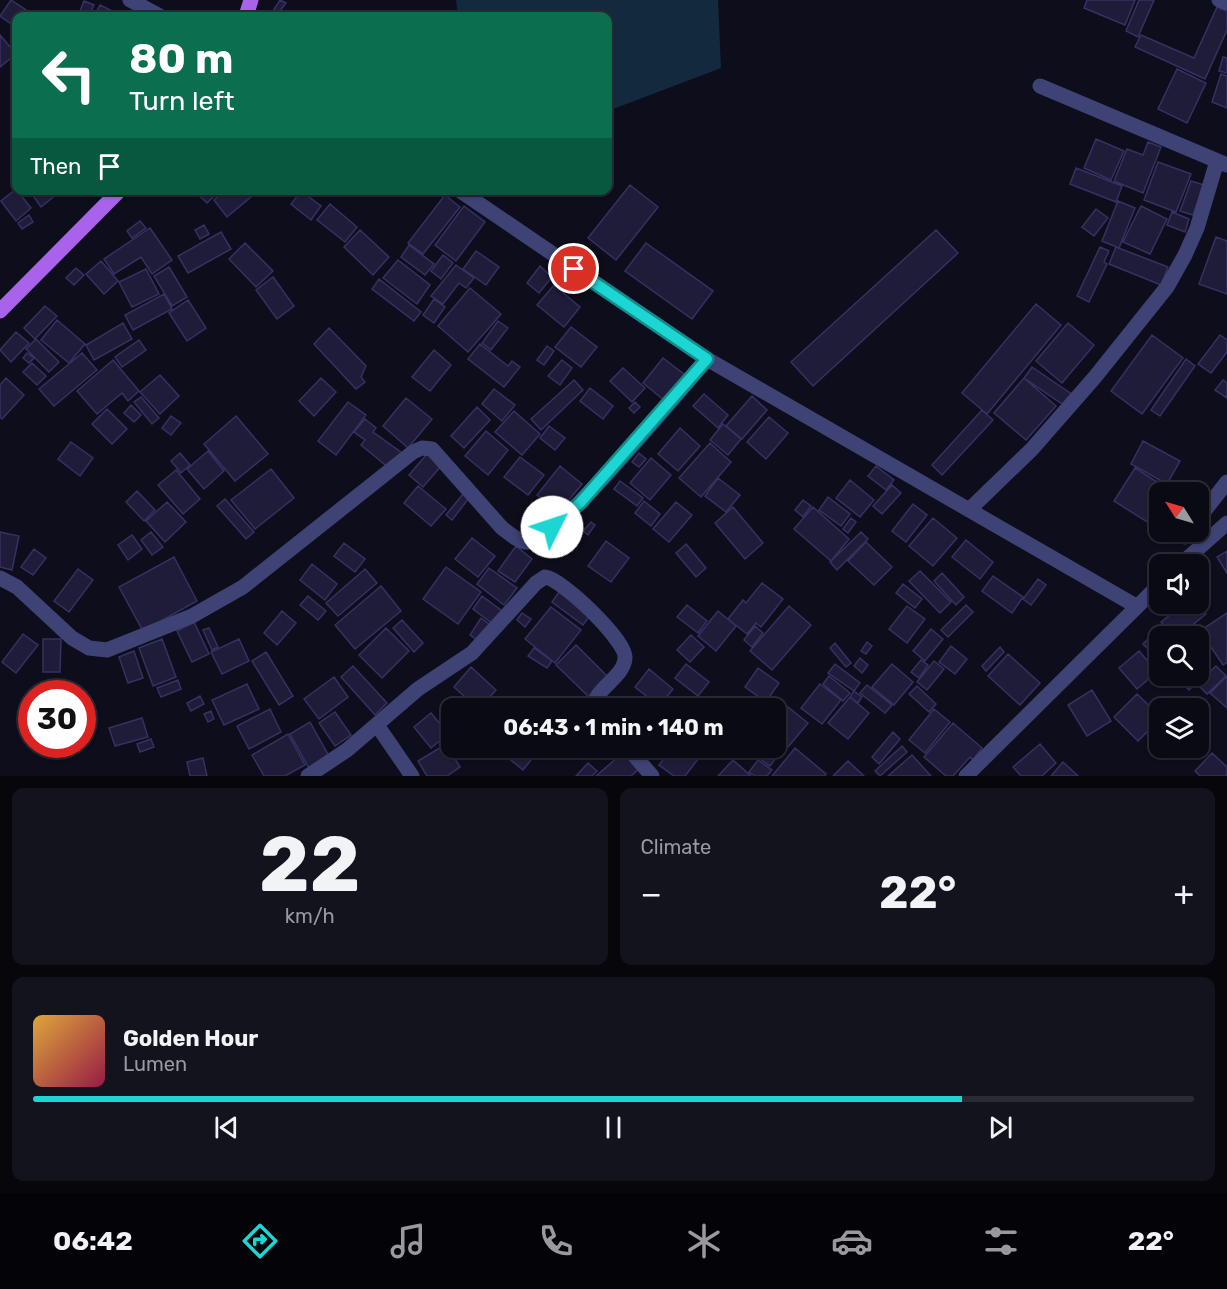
<!DOCTYPE html>
<meta charset="utf-8">
<style>
:root{--surface:#0a0a14;--page:#13131d;--text:#f1f3f6;--muted:#999aa0;--line:#2a2b34;--accent:#1cd6d3}
body{margin:0;font-family:Rubik,sans-serif;background:var(--page);color:var(--text);height:100vh;display:flex;flex-direction:column;font-size:22px;white-space:nowrap}
*{box-sizing:border-box;margin:0}
p{font-size:20px;color:var(--muted)}
.icon{flex:none;width:33px;height:33px;fill:none;stroke:currentColor;stroke-width:2;stroke-linecap:round;stroke-linejoin:round}
.map{position:relative;height:776px;overflow:hidden}
.side{display:flex;flex-direction:column;gap:12px;padding:12px;background:#06060b;flex:1}
.side>*{flex:none}
.banner{position:absolute;left:12px;top:12px;width:600px;height:183px;border-radius:12px;box-shadow:0 2px 4px #0004,0 0 0 2px var(--line);background:#0b6e4f;color:#fff;overflow:hidden}
.needle{width:39px;rotate:307deg}
.controls{position:absolute;left:1149px;top:482px;display:grid;gap:12px}
.controls a{display:grid;place-items:center;width:60px;height:60px;border-radius:12px;background:var(--surface);box-shadow:0 2px 4px #0004,0 0 0 2px var(--line);font-size:30px}
.speed{position:absolute;left:18px;top:680px;display:flex;gap:12px;font-size:30px;font-weight:700;text-align:center}
.speed>*{display:grid;place-content:center;width:78px;height:78px;border-radius:50%;background:var(--surface);box-shadow:0 2px 4px #0004,0 0 0 2px var(--line);line-height:1}
.speed .limit{border:9px solid #d22;background:#fff;color:#111}
.pin{position:absolute;display:grid;place-items:center;width:51px;height:51px;color:#fff;margin:-26px;border:3px solid #fff;border-radius:50%;box-shadow:0 2px 6px #0007}
.me{position:absolute;width:66px;margin:-33px;rotate:49deg;stroke-linejoin:round;filter:drop-shadow(0 0 4px #0008)}
.turn{display:flex;align-items:center;gap:21px;height:126px;padding:0 18px;font-size:27px}
.turn .icon{width:78px;height:78px;stroke-width:2.5}
.turn b{display:block;font-size:42px;line-height:51px}
.then{display:flex;align-items:center;height:57px;padding:0 18px;background:#0003;gap:12px;font-size:22px}
.big{font-size:45px;font-weight:700;line-height:1.1}
.side .card{flex:1;display:flex;flex-direction:column;justify-content:center;gap:9px;min-width:0;padding:0 21px;border-radius:12px;background:var(--page)}
.side .dial{align-items:center;gap:0}
.dial b{font-size:78px;line-height:1}
.song{display:flex;align-items:center;gap:18px}
.cover{width:72px;height:72px;border-radius:9px;background:linear-gradient(135deg,hsl(40 70% 55%),hsl(340 70% 35%))}
.played{height:6px;border-radius:3px;background:linear-gradient(90deg,var(--accent) 80%,var(--line) 80%)}
.keys{display:flex;justify-content:space-around;direction:ltr}
.heat{display:flex;justify-content:space-between;align-items:center;font-size:33px;direction:ltr}
.side .tiles{flex:1;display:grid;gap:12px;grid-template-columns:1fr 1fr}
.card:last-child{grid-column:span 2}
.trip{position:absolute;left:441px;top:698px;width:345px;height:60px;border-radius:12px;background:var(--surface);box-shadow:0 2px 4px #0004,0 0 0 2px var(--line);font-weight:700;line-height:60px;text-align:center}
.tab-bar{display:flex;height:96px;justify-content:space-around;align-items:center;background:#040408;color:var(--muted)}
.tab-bar .icon{width:42px;height:42px}
.tab-bar .on{color:var(--accent)}
.tab-bar b{font-size:27px;color:var(--text)}
.map>svg:first-child{display:block}
.water{fill:#13293e}
.building{fill:#1f1c39;stroke:#353162;stroke-width:1.5}
.lines{fill:none;stroke-linecap:round;stroke-linejoin:round}
.minor{stroke:#3e4274;stroke-width:15}
.major{stroke:#a863ea;stroke-width:15}
.route-casing{stroke:#128b89;stroke-width:15}
.route{stroke:#1cd6d3;stroke-width:10}
</style>
<div class="map">
<svg width="1227" height="776" viewBox="0 0 1227 776">
<rect width="100%" height="100%" fill="#0e0d1b"/>
<path class="water" d="M456,0H718L721,68L608,111V16H458Z"/>
<path class="building" d="M11,0L26,10L21,16H16V23L14,26L0,16Z
M280,0L286,3L276,16L271,14Z
M1087,0H1135L1125,25L1084,8Z
M1139,0H1154L1138,37L1126,31Z
M84,1L94,5L89,16H78Z
M100,5L122,16H94Z
M1217,7L1227,11V30L1205,79L1135,47L1141,35L1194,58Z
M0,35L16,54L0,67Z
M1223,57L1227,58V73L1219,71Z
M1177,69L1206,83L1187,123L1158,109Z
M1221,74L1227,76V108L1212,102Z
M1096,139L1124,151L1111,180L1084,168Z
M1148,142L1161,147L1143,193L1114,181L1127,149L1143,155Z
M1158,162L1191,174L1176,212L1144,200Z
M1076,168L1122,186L1116,202L1070,184Z
M1191,181L1204,185L1193,215L1180,211Z
M630,185L658,207L616,260L588,238Z
M16,189L31,208L16,221L1,201Z
M29,190H62L41,207Z
M193,190H209L214,196L207,203Z
M225,190H258V191L227,217L214,200Z
M301,191L321,206L311,220L291,204Z
M445,195L460,207L423,254L408,243Z
M1118,201L1135,208L1119,248L1102,241Z
M330,204L357,227L345,242L317,220Z
M464,206L485,222L456,261L435,245Z
M1141,206L1167,219L1150,254L1123,242Z
M1096,209L1108,218L1094,236L1082,227Z
M1172,212L1189,219L1185,232L1167,225Z
M29,215L33,222L22,229L18,223Z
M140,221L146,228L132,238L127,231Z
M204,225L209,234L200,239L195,230Z
M150,228L172,260L152,274L141,257L114,274L104,259Z
M360,230L389,257L373,275L344,247Z
M936,230L958,253L813,386L791,362Z
M221,232L231,249L188,273L178,256Z
M1216,237L1227,241V294L1199,284Z
M245,243L273,271L256,287L229,259Z
M646,243L713,291L692,319L625,271Z
M409,245L434,264L425,275L401,257Z
M1100,247L1109,251L1104,262L1107,264L1089,302L1077,296Z
M1116,247L1168,267L1161,285L1109,264Z
M476,251L499,267L486,285L463,269Z
M443,255L453,263L441,279L431,271Z
M398,260L430,285L417,304L383,278Z
M101,261L118,281L104,294L86,274Z
M456,265L474,278L466,288L459,283L443,304L431,296Z
M540,266L552,277L539,293L527,283Z
M169,267L187,297L172,306L154,276Z
M76,268L84,275L74,285L66,278Z
M146,269L159,294L132,307L119,282Z
M273,277L294,306L277,319L256,290Z
M379,279L421,312L414,321L372,289Z
M554,285L580,307L564,327L537,305Z
M470,288L501,314L468,352L438,326Z
M164,294L172,309L133,330L125,315Z
M434,299L445,307L434,323L423,315Z
M188,300L206,328L187,341L169,313Z
M1036,304L1061,325L987,414L962,393Z
M45,306L57,316L35,339L24,328Z
M57,320L85,344L69,363L41,340Z
M498,321L508,328L491,350L482,343Z
M123,323L132,339L94,360L86,345Z
M1068,323L1094,345L1062,383L1036,361Z
M571,327L597,347L581,367L555,347Z
M329,328L366,366L361,377L365,382L356,389L314,344Z
M16,332L29,343L11,362L0,350Z
M1152,335L1183,358L1142,414L1111,391Z
M1220,335L1227,340V352L1211,373L1198,364Z
M36,339L59,362L49,372L26,349Z
M139,340L146,350L122,367L115,357Z
M480,344L508,366L512,361L520,367L504,387L468,359Z
M547,346L554,351L544,365L537,360Z
M434,350L451,365L430,391L412,377Z
M27,353L34,358L29,363L23,358Z
M82,353L97,370L54,406L39,389Z
M663,358L685,375L665,401L643,383Z
M1186,359L1195,366L1160,416L1151,410Z
M113,360L139,391L128,401L122,393L97,414L77,391Z
M562,360L572,368L560,385L548,376Z
M32,363L46,376L37,385L23,372Z
M1032,367L1073,395L1065,406L1024,378Z
M623,368L645,388L632,402L610,381Z
M160,375L179,396L160,414L140,392Z
M6,378L24,395L2,419L0,417V385Z
M321,378L336,392L314,416L299,401Z
M1024,378L1056,406L1026,440L994,413Z
M574,380L583,390L541,430L531,419Z
M1223,380L1227,383V398L1215,390Z
M590,388L613,406L603,419L580,401Z
M494,389L515,405L502,421L482,404Z
M704,394L728,415L718,428L693,406Z
M752,396L767,410L742,439L726,426Z
M141,397L159,418L152,424L134,402Z
M406,398L432,419L408,448L383,426Z
M348,402L366,415L336,455L318,441Z
M635,402L640,407L634,413L629,408Z
M131,405L141,415L134,422L124,413Z
M477,407L490,420L464,448L451,436Z
M107,409L127,429L112,444L92,424Z
M982,410L993,420L942,475L932,465Z
M514,411L540,434L522,455L495,432Z
M171,416L181,423L171,435L162,428Z
M236,416L268,454L235,481L204,444Z
M769,417L788,433L766,459L747,442Z
M365,419L376,428L373,432L402,453L390,469L361,445L365,440L354,432Z
M723,424L741,439L728,455L710,440Z
M549,426L565,438L555,450L540,438Z
M680,428L700,446L678,471L658,454Z
M486,431L508,450L488,475L465,456Z
M1143,441L1180,461L1167,484L1131,464Z
M71,442L93,458L80,476L58,459Z
M710,443L731,462L701,497L679,478Z
M208,451L224,471L204,489L187,469Z
M180,453L190,465L181,473L171,461Z
M639,453L646,459L639,467L632,462Z
M427,454L441,466L423,487L409,475Z
M520,457L544,475L528,495L504,477Z
M651,458L671,475L650,500L630,483Z
M560,466L582,484L559,512L537,495Z
M876,466L894,480L886,490L868,476Z
M1135,468L1173,492H1160V530L1114,501Z
M271,469L294,498L255,529L231,500Z
M176,470L200,499L183,514L158,485Z
M718,478L740,495L726,512L705,496Z
M850,480L874,500L860,517L836,498Z
M620,481L643,498L637,506L614,489Z
M892,485L901,493L882,514L873,506Z
M418,486L446,509L431,526L404,503Z
M137,491L155,510L144,521L126,502Z
M463,494L469,498L452,520L446,515Z
M828,497L850,514L841,526L819,510Z
M225,499L254,532L246,539L217,506Z
M803,500L811,506L803,517L795,510Z
M644,501L660,514L651,526L635,513Z
M167,502L186,522L165,542L146,521Z
M676,502L692,515L669,542L653,529Z
M913,504L927,515L906,542L892,531Z
M733,507L763,543L745,559L715,523Z
M813,507L849,539L831,561L794,529Z
M851,518L856,522L848,533L843,529Z
M933,518L957,538L933,566L909,546Z
M591,522L595,525L588,535L583,531Z
M0,532L19,536L12,570L0,567Z
M151,532L163,547L152,555L141,540Z
M861,532L868,539L837,570L830,562Z
M132,535L142,549L128,560L118,545Z
M472,538L495,556L478,577L455,559Z
M966,540L993,562L980,579L952,557Z
M606,541L629,558L611,582L588,566Z
M866,542L892,567L874,585L848,561Z
M344,543L365,559L355,572L334,556Z
M686,544L706,568L696,577L676,553Z
M516,546L532,559L515,582L498,571Z
M34,549L46,558L33,575L21,567Z
M1227,551V573L1217,557Z
M174,557L197,601L143,631L119,587Z
M312,564L337,584L325,600L300,580Z
M446,567L481,592L458,624L423,599Z
M489,568L517,588L504,605L477,584Z
M78,569L93,580L69,612L54,601Z
M365,569L377,583L338,616L326,603Z
M920,571L951,602L940,613L909,581Z
M942,573L964,597L956,605L934,581Z
M993,576L1023,597L1012,613L982,591Z
M1038,579L1046,585L1031,605L1023,599Z
M762,583L783,599L761,627L756,623L747,634L728,619L743,600L746,603Z
M903,584L922,599L915,608L896,593Z
M381,586L401,611L355,649L335,625Z
M559,592L591,614L583,625L552,602Z
M308,596L326,611L318,620L300,605Z
M482,596L502,611L493,624L473,609Z
M1185,603H1197L1206,614L1179,636H1173L1161,622Z
M687,605L707,621L698,633L677,617Z
M966,605L973,612L948,637L941,630Z
M789,606L811,625L772,670L750,651Z
M907,606L925,619L907,643L889,629Z
M551,607L581,630L555,663L525,639Z
M282,611L296,623L277,645L264,633Z
M718,611L736,626L716,651L698,636Z
M522,613L531,619L525,627L517,620Z
M1227,613V662L1223,665L1200,631Z
M481,618L490,625L479,641L470,635Z
M402,620L423,643L414,652L393,628Z
M194,622L209,654L192,662L177,631Z
M1162,625L1173,636H1160V661L1143,644Z
M755,626L763,633L752,647L744,640Z
M209,628L218,647L212,650L203,630Z
M386,628L409,651L382,678L359,655Z
M931,629L943,639L925,661L913,651Z
M23,634L38,645L16,673L2,662Z
M691,635L704,647L690,662L677,650Z
M43,639H61L60,672H43Z
M162,639L176,677L153,686L139,648Z
M239,639L249,661L222,674L211,652Z
M867,642L872,646L866,654L861,651Z
M835,643L851,663L846,667L830,648Z
M576,645L610,679L591,699L556,665Z
M951,646L967,659L955,674L939,662Z
M1000,647L1004,652L986,671L982,666Z
M534,648L552,661L547,668L528,656Z
M134,651L143,678L128,683L119,657Z
M1139,651L1157,672L1137,689L1119,668Z
M266,652L293,696L279,705L252,661Z
M1008,654L1040,683L1020,705L988,676Z
M860,658L868,665L862,673L854,666Z
M921,660L928,665L919,678L911,672Z
M934,661L944,669L927,690L917,682Z
M1198,662L1208,671L1189,690L1174,675H1198Z
M686,664L709,682L698,696L675,678Z
M835,664L860,683L854,691L828,673Z
M892,664L913,682L894,705L872,687Z
M353,666L387,703L375,715L341,677Z
M1216,666L1226,676L1207,694L1197,684Z
M471,667L496,690L480,708H477L454,687Z
M758,668L779,683L766,702L745,687Z
M649,669L673,689L659,706L635,687Z
M829,676L850,693L843,701L823,684Z
M1227,676V708L1210,693Z
M334,677L348,697L319,719L304,699Z
M178,680L181,689L161,697L157,688Z
M247,684L259,709L224,725L212,700Z
M820,684L841,700L822,724L801,708Z
M867,685L892,705L885,713L860,693Z
M917,686L936,704L929,712L909,694Z
M1092,690L1111,721L1087,736L1068,705Z
M854,691L862,697L858,703L850,697Z
M1137,694L1160,716V719L1138,741L1114,717Z
M200,696L204,704L191,711L187,703Z
M850,697L869,713L848,739L828,723Z
M788,707L808,723L788,747L776,737V721Z
M270,709L281,732L249,749L237,726Z
M934,709L950,722L925,753L909,740Z
M211,711L214,719L208,722L204,714Z
M335,712L351,735L335,746L319,723Z
M431,713L448,734L431,748L414,727Z
M452,715V734L442,723Z
M142,718L148,737L115,746L109,728Z
M310,722L330,758L310,770L290,734Z
M953,723L982,748L973,760L970,757L953,776H946L924,757Z
M893,732L900,739L879,764L872,757Z
M288,734L305,765L285,776H264L252,755Z
M151,739L154,747L140,752L137,744Z
M446,744L460,767L447,776H427L418,761Z
M1040,744L1056,763L1042,776H1021L1013,767Z
M902,746L907,752L880,776L875,771Z
M506,747H541L523,770L501,752Z
M642,747H659L652,755Z
M673,747H693L702,754L685,776H674L659,765Z
M752,747H761L776,758L770,766L749,751Z
M795,748L826,774L825,776H772Z
M625,751L640,768L631,776H596Z
M1212,753L1227,767V776H1200L1195,771Z
M912,755L931,776H888Z
M203,758L207,776H190L187,762Z
M733,760L751,776H718Z
M758,760L772,770L767,776H755L749,772Z
M848,761L864,776H833Z
M1063,762L1078,776H1051Z
M588,763L597,771L592,776H576Z"/>
<g class="lines">
<path class="minor" d="M130,0L160,16
M1219,0L1227,3
M1040,86L1227,165
M459,190L707,359L1136,606
M969,510L1032,449L1095,377L1167,287L1185,255L1197,228L1217,161
M1198,519L1227,482
M1185,537L1190,531
M1181,564L1227,523
M0,578L17,587L72,638L89,648L107,650L192,616L243,587L413,452L422,448L432,449L502,528C510,534 521,544 530,542C560,536 680,390 707,359
M377,725L412,776
M627,747L652,776
M308,776L347,750L418,689L472,653L536,583L545,577C561,578 627,641 625,658C624,678 593,689 594,708
M966,776L1160,584"/>
<path class="major" d="M246,16L251,0
M0,311L120,190"/>
</g>
<g class="lines">
<g class="route-casing">
<path id="route" d="M552,527L580,503L707,359L574,269"/>
</g>
<use href="#route" class="route"/>
</g>
</svg>
<div class="controls">
<a><svg class="needle" viewBox="-14 -14 28 28"><path d="M0-13l5 13h-10z" fill="#e53935"/><path d="M0 13l5-13h-10z" fill="#999aa0"/></svg></a>
<a><svg class="icon" aria-label="sound" viewBox="0 0 24 24"><path d="M4 9h4l5-4v14l-5-4H4zM17 9q2 3 0 6"/></svg></a>
<a><svg class="icon" aria-label="search" viewBox="0 0 24 24"><circle cx="10" cy="10" r="6"/><path d="M15 15l6 6"/></svg></a>
<a><svg class="icon" aria-label="layers" viewBox="0 0 24 24"><path d="M12 4l9 5-9 5-9-5zM3 14l9 5 9-5"/></svg></a>
</div>
<div class="speed"><div class="limit">30</div></div>
<div class="pin" style="left:574px;top:269px;background:#d93025"><svg class="icon" aria-label="arrive" viewBox="0 0 24 24"><path d="M6 21V4h12l-3 4 3 4H6"/></svg></div>
<svg class="me" style="left:552px;top:527px" viewBox="-20 -20 40 40"><circle r="19" fill="#fff"/><path d="M0-13L10 11 0 6-10 11z" fill="#1cd6d3"/></svg>
<div class="trip">06:43 · 1 min · 140 m</div>
<div class="banner">
<div class="turn"><svg class="icon" aria-label="left" viewBox="0 0 24 24"><path d="M17 20v-9H6M10 6l-5 5 5 5"/></svg><div><b>80 m</b>Turn left</div></div>
<div class="then">Then<svg class="icon" aria-label="arrive" viewBox="0 0 24 24"><path d="M6 21V4h12l-3 4 3 4H6"/></svg></div>
</div>
</div>
<section class="side">
<div class="tiles">
<div class="card dial"><b>22</b><p>km/h</p></div>
<div class="card"><p>Climate</p>
<div class="heat"><a>−</a><b class="big">22°</b><a>+</a></div>
</div>
<div class="card">
<div class="song"><i class="cover"></i><div><b>Golden Hour</b><p>Lumen</p></div></div>
<div class="played"></div>
<div class="keys"><svg class="icon" aria-label="previous" viewBox="0 0 24 24"><path d="M18 5L8 12l10 7zM5 5v14"/></svg><svg class="icon" aria-label="pause" viewBox="0 0 24 24"><path d="M8 5v14M16 5v14"/></svg><svg class="icon" aria-label="next" viewBox="0 0 24 24"><path d="M6 5l10 7-10 7zM19 5v14"/></svg></div>
</div>
</div>
</section>
<nav class="tab-bar">
<b>06:42</b>
<svg class="icon on" aria-label="directions" viewBox="0 0 24 24"><path d="M12 3l9 9-9 9-9-9zM9 14v-3h6M13 9l2 2-2 2"/></svg>
<svg class="icon" aria-label="music" viewBox="0 0 24 24"><path d="M9 18V5l10-2v13"/><circle cx="6" cy="18" r="3"/><circle cx="16" cy="16" r="3"/></svg>
<svg class="icon" aria-label="phone" viewBox="0 0 24 24"><path d="M5 4h4l2 5-3 2q2 4 5 5l2-3 5 2v4C11 20 4 13 5 4z"/></svg>
<svg class="icon" aria-label="climate" viewBox="0 0 24 24"><path d="M12 3v18M4 7l16 10M4 17L20 7"/></svg>
<svg class="icon" aria-label="car" viewBox="0 0 24 24"><path d="M5 17H2v-5l4-1 3-4h7l3 4 3 1v5h-3M9 17h6M6 11h13"/><circle cx="7" cy="17" r="2"/><circle cx="17" cy="17" r="2"/></svg>
<svg class="icon" aria-label="filters" viewBox="0 0 24 24"><path d="M4 7h16M4 17h16"/><circle cx="9" cy="7" r="2"/><circle cx="15" cy="17" r="2"/></svg>
<b>22°</b>
</nav>
